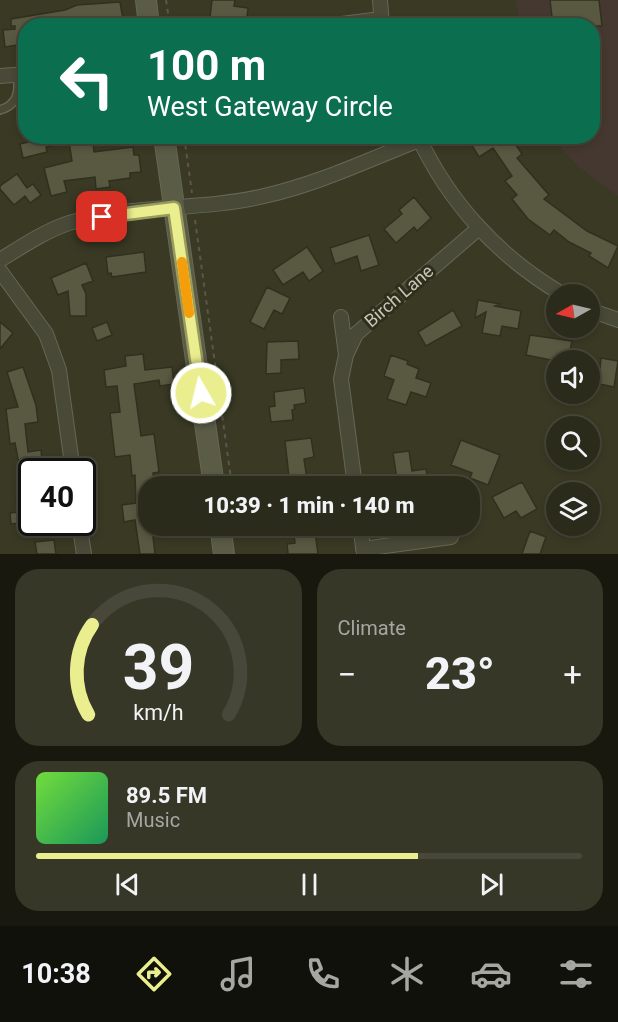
<!DOCTYPE html>
<meta charset="utf-8">
<style>
:root{--surface:#2b2b1b;--page:#373728;--text:#f1f3f6;--muted:#a6a7a3;--line:#47473a;--accent:#ebee8f}
body{margin:0;font-family:Roboto,sans-serif;background:var(--page);color:var(--text);height:100vh;display:flex;flex-direction:column;font-size:22px;white-space:nowrap}
*{box-sizing:border-box;margin:0}
p{font-size:20px;color:var(--muted)}
.icon{flex:none;width:33px;height:33px;fill:none;stroke:currentColor;stroke-width:2;stroke-linecap:round;stroke-linejoin:round}
.map{position:relative;height:554px;overflow:hidden}
.sheet{display:flex;flex-direction:column;gap:15px;padding:15px;background:#18180f;flex:1}
.sheet>*{flex:none}
.banner{position:absolute;left:18px;top:18px;width:582px;height:126px;border-radius:24px;box-shadow:0 3px 9px #0003,0 0 0 2px var(--line);background:#0b6e4f;color:#fff;overflow:hidden}
.needle{width:39px;rotate:262deg}
.controls{position:absolute;left:546px;top:284px;display:grid;gap:12px}
.controls a{display:grid;place-items:center;width:54px;height:54px;border-radius:50%;background:var(--surface);box-shadow:0 3px 9px #0003,0 0 0 2px var(--line);font-size:30px}
.speed{position:absolute;left:18px;top:458px;display:flex;gap:12px;font-size:30px;font-weight:700;text-align:center}
.speed>*{display:grid;place-content:center;width:78px;height:78px;border-radius:50%;background:var(--surface);box-shadow:0 3px 9px #0003,0 0 0 2px var(--line);line-height:1}
.speed .limit{border:3px solid #111;border-radius:9px;background:#fff;color:#111}
.pin{position:absolute;display:grid;place-items:center;width:51px;height:51px;color:#fff;margin:-26px;border-radius:12px;box-shadow:0 3px 9px #0006}
.me{position:absolute;width:66px;margin:-33px;rotate:352deg;stroke-linejoin:round;filter:drop-shadow(0 0 4px #0008)}
.turn{display:flex;align-items:center;gap:21px;height:126px;padding:0 30px;font-size:27px}
.turn .icon{width:78px;height:78px;stroke-width:2.5}
.turn b{display:block;font-size:42px;line-height:51px}
.big{font-size:45px;font-weight:800;line-height:1.1}
.sheet .tile{flex:1;display:flex;flex-direction:column;justify-content:center;gap:9px;min-width:0;padding:0 21px;border-radius:24px;background:var(--page)}
.sheet .dial{align-items:center;gap:0}
.dial svg{height:156px;overflow:visible;fill:none;stroke:var(--line);stroke-width:7;stroke-linecap:round;text-anchor:middle}
.dial text{fill:var(--text);stroke:none}
.song{display:flex;align-items:center;gap:18px}
.cover{width:72px;height:72px;border-radius:9px;background:linear-gradient(135deg,hsl(100 70% 55%),hsl(150 70% 35%))}
.played{height:6px;border-radius:3px;background:linear-gradient(90deg,var(--accent) 70%,var(--line) 70%)}
.keys{display:flex;justify-content:space-around;direction:ltr}
.heat{display:flex;justify-content:space-between;align-items:center;font-size:33px;direction:ltr}
.sheet .tiles{flex:1;display:grid;gap:15px;grid-template-columns:1fr 1fr}
.tile:last-child{grid-column:span 2}
.trip{position:absolute;left:138px;top:476px;width:342px;height:60px;border-radius:24px;background:var(--surface);box-shadow:0 3px 9px #0003,0 0 0 2px var(--line);font-weight:800;line-height:60px;text-align:center}
.tabs{display:flex;height:96px;justify-content:space-around;align-items:center;background:#11110b;color:var(--muted)}
.tabs .icon{width:42px;height:42px}
.tabs .active{color:var(--accent)}
.tabs b{font-size:27px;color:var(--text)}
.map>svg:first-child{display:block}
.green{fill:#453830}
.building{fill:#595841;stroke:#30301f;stroke-width:1.5}
.lines{fill:none;stroke-linecap:round;stroke-linejoin:round}
.lane-casing{stroke:#676756;stroke-width:10}
.street-casing{stroke:#676756;stroke-width:16}
.secondary-casing{stroke:#676756;stroke-width:22}
.path{stroke:#5e554b;stroke-width:2;stroke-dasharray:4.5 4.5;stroke-linecap:butt}
.lane{stroke:#494938;stroke-width:7}
.street{stroke:#494938;stroke-width:14}
.secondary{stroke:#5b5c46;stroke-width:20}
.route-casing{stroke:#999b5d;stroke-width:15}
.route{stroke:#ebee8f;stroke-width:10}
.slow{stroke:#f59e0b;stroke-width:10}
.labels{text-anchor:middle;stroke-width:6;stroke-linejoin:round;paint-order:stroke}
.street-label{font-size:18px;fill:#c5c5b3;stroke:#2e2e1d}
</style>
<div class="map">
<svg width="618" height="554" viewBox="0 0 618 554">
<rect width="100%" height="100%" fill="#393924"/>
<path class="green" d="M516,0H618V196L579,167L551,137L592,136V26L520,25Z"/>
<path class="building" d="M212,0H235L234,6L248,8L246,26H209Z
M550,0H599L602,26H553Z
M120,2L123,19L110,21L111,26H26V56L19,57L17,45L5,47L3,30L15,29V26H11V19L65,10L77,5Z
M32,136H92L94,152L133,147L134,155H139L141,172L130,173V178L109,181L110,187L96,189L95,177L64,181L67,192L51,196L44,168L72,161L69,142L46,147L47,152L23,158L20,144L33,141Z
M483,136H510L522,154L517,158L549,195L544,199L587,231L618,246L608,268L589,256L591,253L569,242L554,230L550,235L528,219L512,199L517,195L505,181L512,176L493,148L479,157L471,144Z
M17,174L27,188L33,184L41,195L30,203L25,196L14,205L0,189V186Z
M414,197L431,218L417,231L414,227L396,243L384,229L402,214L399,210Z
M369,235L379,265L361,271L357,256L335,264L330,248Z
M307,247L323,271L309,281L303,272L283,285L273,270Z
M144,252L146,272L112,277L111,273L108,274L106,257Z
M86,263L93,281L82,285L86,294V316H70L68,291L58,295L51,278Z
M267,287L290,298L282,314L274,310L264,329L250,322Z
M478,300L500,304L495,306L521,311L518,329L502,326L500,336L482,333L486,312L475,318Z
M453,310L462,326L426,346L418,332Z
M0,322L13,333L0,349Z
M107,322L112,335L97,341L92,328Z
M530,335L572,341L568,360L556,361L526,355Z
M298,341L299,359L281,360V373L266,374L267,342Z
M143,354L145,370L172,367L174,384L160,386L159,380L134,384L141,436L154,434L159,472L153,473L155,486H148V528H152L155,554H140L135,520L124,522L122,505L136,503L135,475L132,476L130,455L115,457L110,413L120,412L117,386L106,387L104,370L126,366L125,356Z
M391,355L408,361L407,364L419,369L416,378L431,383L426,397L411,392L406,405L387,399L394,380L384,376Z
M601,358L618,361L614,387L590,382V366L600,368Z
M23,367L36,405L38,422L25,424L28,452L41,450L43,471H32V522H38L39,534L21,536L19,523L11,524L10,513L18,512L16,498L25,497L15,443L10,444L6,409L18,407L7,372Z
M304,388L306,403L294,405L295,409L292,410L293,420L271,422L269,407L275,406L274,392Z
M311,438L314,457L304,459L308,486H290L285,441Z
M461,440L500,455L488,485L470,478L472,473L451,465Z
M409,451L412,471L426,469L429,486H398L393,453Z
M522,482L537,509L521,518L516,511L504,518L492,497Z
M293,525H314L318,554H288L287,544L295,543Z
M530,531L546,537L540,554H522Z
M54,540L56,554H37L35,542Z"/>
<g class="lines">
<g class="lane-casing">
<path id="lane" d="M0,110C17,105 20,92 17,76"/>
</g>
<g class="street-casing">
<path id="street" d="M380,0L382,26
M326,26L381,19
M0,76L26,74
M418,136C449,203 499,257 562,294
M0,260C21,247 45,231 69,223C130,204 201,211 264,196C318,184 368,160 419,140
M0,271L46,334L59,370L73,471
M590,310L618,320
M341,317L346,355
M355,486L341,379L346,355L356,334L479,228
M79,522L84,554
M360,525L364,554
M363,549L451,537"/>
</g>
<g class="secondary-casing">
<path id="secondary" d="M146,0L149,26
M164,136L214,486
M220,525L224,554"/>
</g>
<path class="path" d="M166,0L170,26
M184,136L192,193
M195,220L232,486"/>
<use href="#lane" class="lane"/>
<use href="#street" class="street"/>
<use href="#secondary" class="secondary"/>
</g>
<g class="lines">
<g class="route-casing">
<path id="route" d="M102,217L174,208L201,393"/>
</g>
<use href="#route" class="route"/>
<path class="slow" d="M182,262L189,313"/>
</g>
<g class="labels">
<g class="street-label">
<text transform="translate(399 296) rotate(-41)" y="6">Birch Lane</text>
</g>
</g>
</svg>
<div class="controls">
<a><svg class="needle" viewBox="-14 -14 28 28"><path d="M0-13l5 13h-10z" fill="#e53935"/><path d="M0 13l5-13h-10z" fill="#a6a7a3"/></svg></a>
<a><svg class="icon" aria-label="sound" viewBox="0 0 24 24"><path d="M4 9h4l5-4v14l-5-4H4zM17 9q2 3 0 6"/></svg></a>
<a><svg class="icon" aria-label="search" viewBox="0 0 24 24"><circle cx="10" cy="10" r="6"/><path d="M15 15l6 6"/></svg></a>
<a><svg class="icon" aria-label="layers" viewBox="0 0 24 24"><path d="M12 4l9 5-9 5-9-5zM3 14l9 5 9-5"/></svg></a>
</div>
<div class="speed"><div class="limit">40</div></div>
<div class="pin" style="left:102px;top:217px;background:#d93025"><svg class="icon" aria-label="arrive" viewBox="0 0 24 24"><path d="M6 21V4h12l-3 4 3 4H6"/></svg></div>
<svg class="me" style="left:201px;top:393px" viewBox="-20 -20 40 40"><circle r="17" fill="#ebee8f" stroke="#fff" stroke-width="3"/><path d="M0-11L8 9 0 5-8 9z" fill="#fff"/></svg>
<div class="trip">10:39 · 1 min · 140 m</div>
<div class="banner">
<div class="turn"><svg class="icon" aria-label="left" viewBox="0 0 24 24"><path d="M17 20v-9H6M10 6l-5 5 5 5"/></svg><div><b>100 m</b>West Gateway Circle</div></div>
</div>
</div>
<section class="sheet">
<div class="tiles">
<div class="tile dial"><svg viewBox="0 0 100 80">
<path d="M14 69A42 42 0 1 1 86 69"/>
<path d="M14 69A42 42 0 0 1 16 23" stroke="#ebee8f"/>
<text x="50" y="56" font-size="32" font-weight="700">39</text>
<text x="50" y="72" font-size="11">km/h</text>
</svg></div>
<div class="tile"><p>Climate</p>
<div class="heat"><a>−</a><b class="big">23°</b><a>+</a></div>
</div>
<div class="tile">
<div class="song"><i class="cover"></i><div><b>89.5 FM</b><p>Music</p></div></div>
<div class="played"></div>
<div class="keys"><svg class="icon" aria-label="previous" viewBox="0 0 24 24"><path d="M18 5L8 12l10 7zM5 5v14"/></svg><svg class="icon" aria-label="pause" viewBox="0 0 24 24"><path d="M8 5v14M16 5v14"/></svg><svg class="icon" aria-label="next" viewBox="0 0 24 24"><path d="M6 5l10 7-10 7zM19 5v14"/></svg></div>
</div>
</div>
</section>
<nav class="tabs">
<b>10:38</b>
<svg class="icon active" aria-label="directions" viewBox="0 0 24 24"><path d="M12 3l9 9-9 9-9-9zM9 14v-3h6M13 9l2 2-2 2"/></svg>
<svg class="icon" aria-label="music" viewBox="0 0 24 24"><path d="M9 18V5l10-2v13"/><circle cx="6" cy="18" r="3"/><circle cx="16" cy="16" r="3"/></svg>
<svg class="icon" aria-label="phone" viewBox="0 0 24 24"><path d="M5 4h4l2 5-3 2q2 4 5 5l2-3 5 2v4C11 20 4 13 5 4z"/></svg>
<svg class="icon" aria-label="climate" viewBox="0 0 24 24"><path d="M12 3v18M4 7l16 10M4 17L20 7"/></svg>
<svg class="icon" aria-label="car" viewBox="0 0 24 24"><path d="M5 17H2v-5l4-1 3-4h7l3 4 3 1v5h-3M9 17h6M6 11h13"/><circle cx="7" cy="17" r="2"/><circle cx="17" cy="17" r="2"/></svg>
<svg class="icon" aria-label="filters" viewBox="0 0 24 24"><path d="M4 7h16M4 17h16"/><circle cx="9" cy="7" r="2"/><circle cx="15" cy="17" r="2"/></svg>
</nav>
